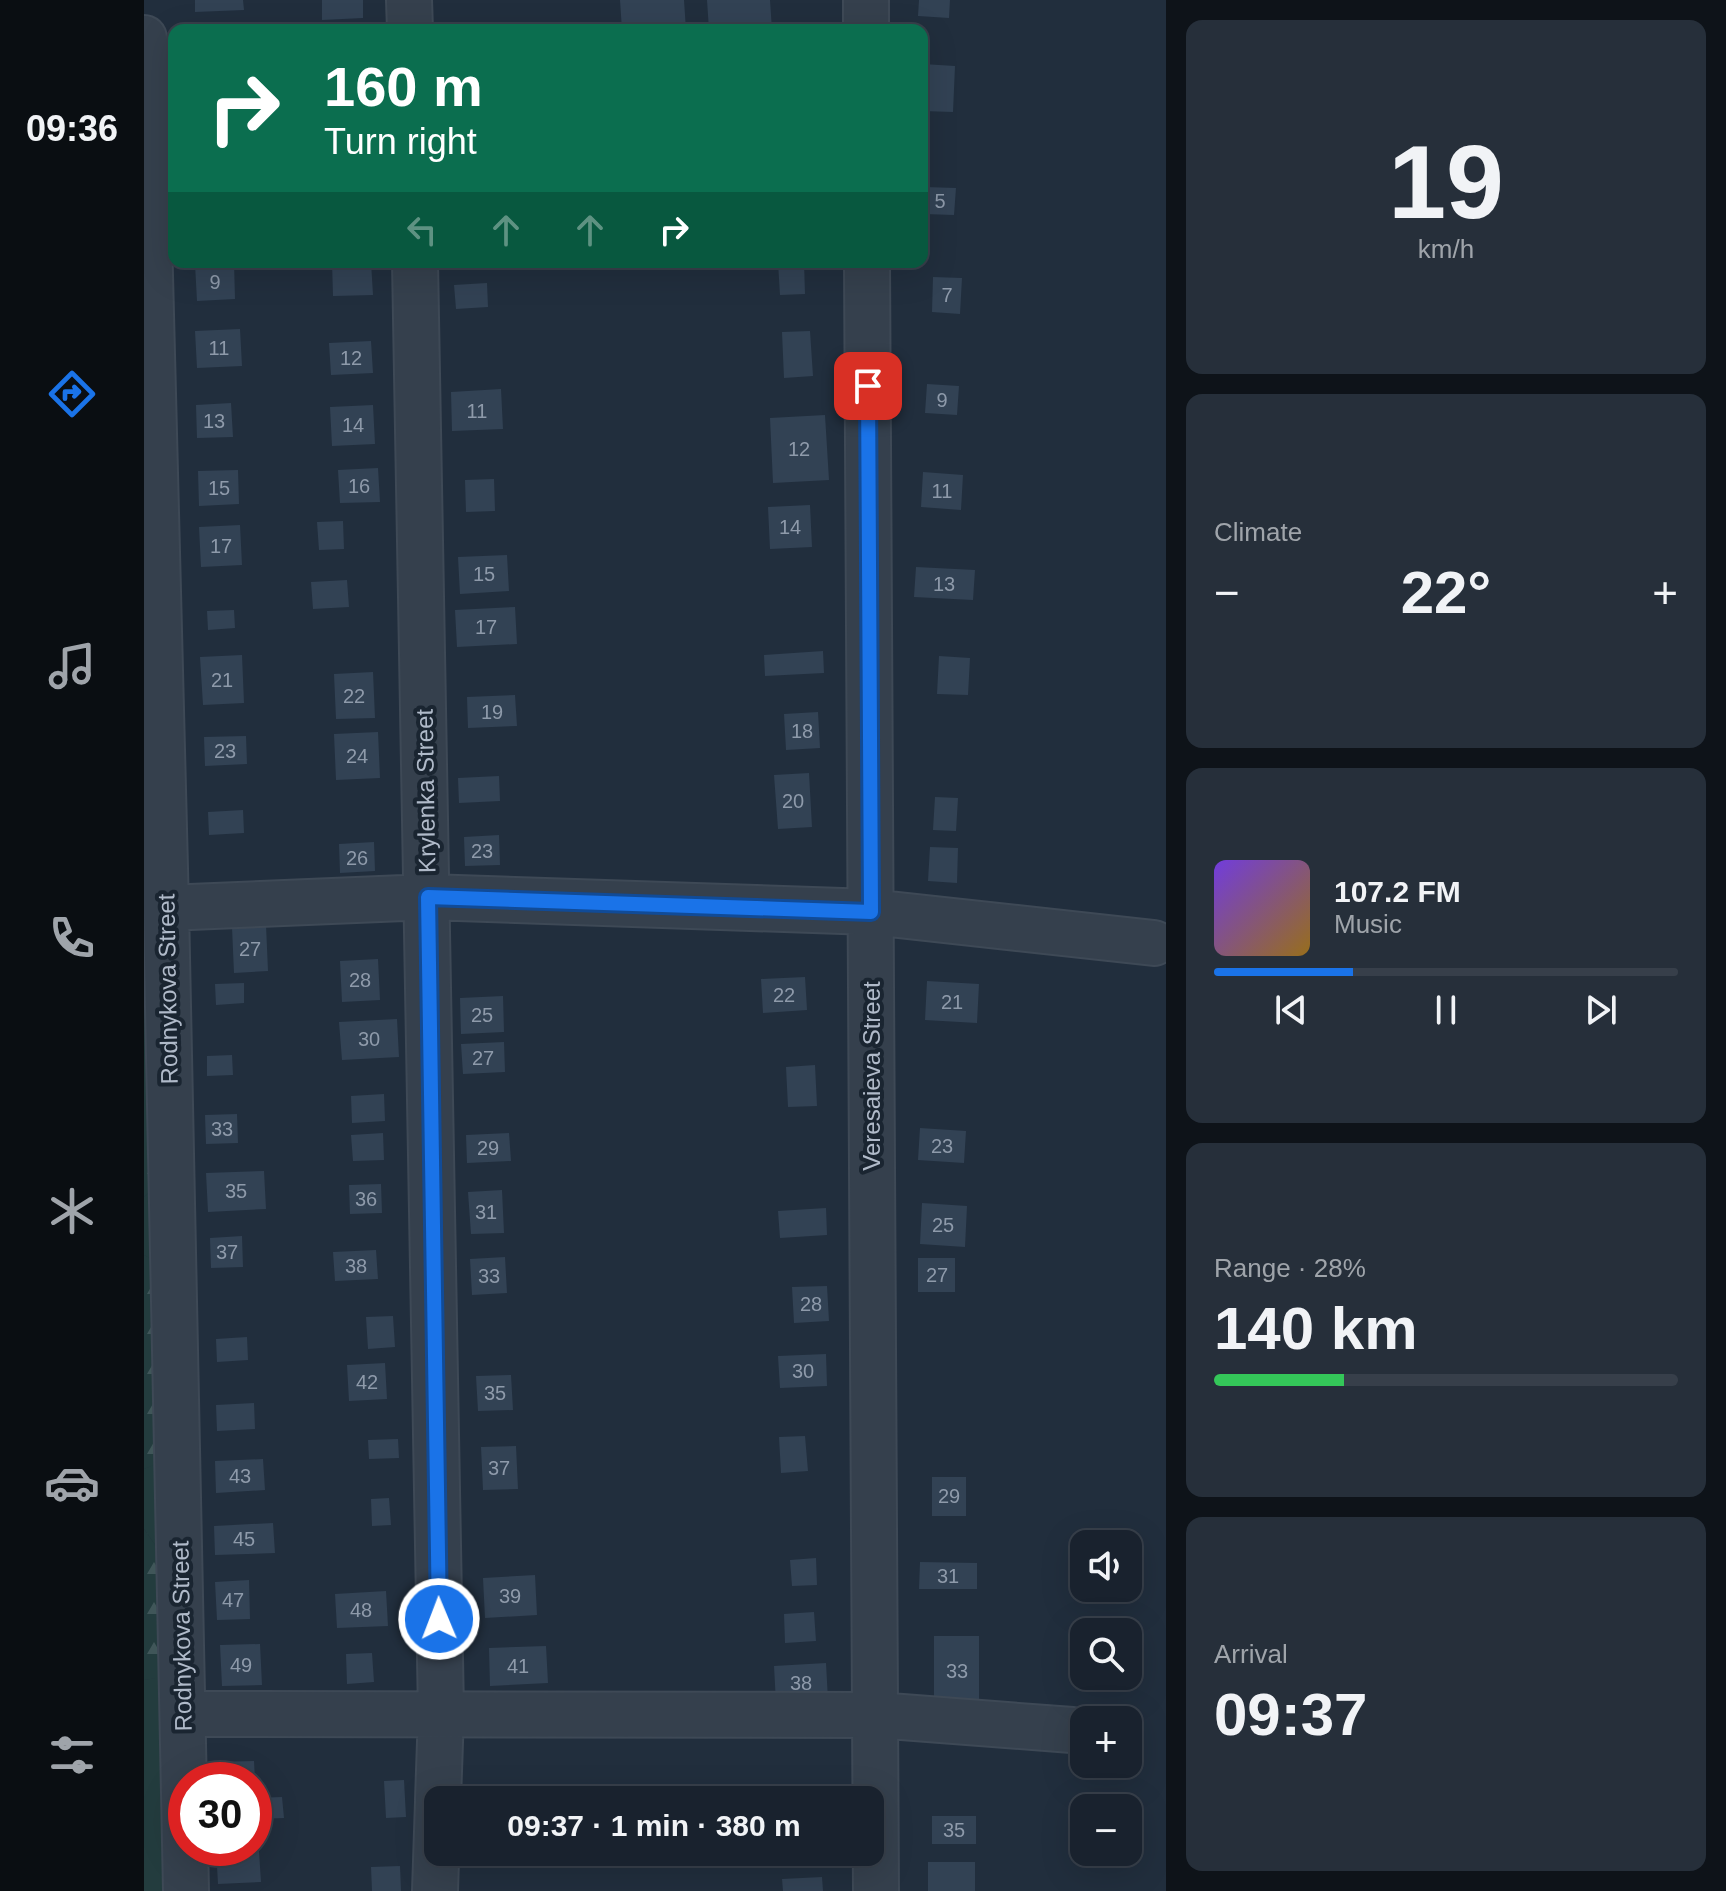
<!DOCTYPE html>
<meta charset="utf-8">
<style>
:root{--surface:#19222e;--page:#262f3a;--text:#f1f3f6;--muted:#9fa4aa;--line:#373f4a;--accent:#1a73e8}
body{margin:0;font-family:Helvetica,sans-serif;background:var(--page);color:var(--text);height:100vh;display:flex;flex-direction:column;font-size:30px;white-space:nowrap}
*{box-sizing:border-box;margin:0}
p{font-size:26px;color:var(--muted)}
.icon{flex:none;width:44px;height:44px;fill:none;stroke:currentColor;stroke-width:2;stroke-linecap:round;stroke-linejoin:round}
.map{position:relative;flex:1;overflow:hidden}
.details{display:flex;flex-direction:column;gap:20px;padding:20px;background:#0e1319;width:560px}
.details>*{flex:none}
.top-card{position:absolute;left:24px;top:24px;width:760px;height:244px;border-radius:16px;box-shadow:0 8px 32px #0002,0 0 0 2px var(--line);background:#0b6e4f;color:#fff;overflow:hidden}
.buttons{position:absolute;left:926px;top:1530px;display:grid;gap:16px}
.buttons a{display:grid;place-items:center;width:72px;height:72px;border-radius:16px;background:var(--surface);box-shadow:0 8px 32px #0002,0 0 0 2px var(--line);font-size:40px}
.speed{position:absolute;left:24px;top:1762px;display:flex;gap:16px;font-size:40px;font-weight:700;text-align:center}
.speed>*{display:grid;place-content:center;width:104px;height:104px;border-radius:50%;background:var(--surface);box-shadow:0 8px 32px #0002,0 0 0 2px var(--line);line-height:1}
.speed .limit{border:12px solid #d22;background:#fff;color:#111}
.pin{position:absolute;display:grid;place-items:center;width:68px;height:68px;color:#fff;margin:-34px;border-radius:16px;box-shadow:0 4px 12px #0006}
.me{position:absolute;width:88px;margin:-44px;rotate:359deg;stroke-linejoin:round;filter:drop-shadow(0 0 6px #0008)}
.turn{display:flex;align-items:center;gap:28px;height:168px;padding:0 24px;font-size:36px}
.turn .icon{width:104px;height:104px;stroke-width:2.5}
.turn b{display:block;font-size:56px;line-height:68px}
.lanes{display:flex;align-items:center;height:76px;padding:0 24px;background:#0003;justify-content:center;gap:40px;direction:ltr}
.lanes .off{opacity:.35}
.big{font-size:60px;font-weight:600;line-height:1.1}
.details .card{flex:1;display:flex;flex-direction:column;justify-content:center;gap:12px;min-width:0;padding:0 28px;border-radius:16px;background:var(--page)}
.details .dial{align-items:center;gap:0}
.dial b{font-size:104px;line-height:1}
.song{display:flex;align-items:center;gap:24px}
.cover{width:96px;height:96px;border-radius:12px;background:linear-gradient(135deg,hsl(260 70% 55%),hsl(40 70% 35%))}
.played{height:8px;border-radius:4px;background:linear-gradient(90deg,var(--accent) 30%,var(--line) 30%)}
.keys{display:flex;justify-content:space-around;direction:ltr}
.heat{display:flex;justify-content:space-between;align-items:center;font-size:44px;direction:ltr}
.charge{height:12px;border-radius:6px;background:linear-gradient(90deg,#34c759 28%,var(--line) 0)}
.trip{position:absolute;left:280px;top:1786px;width:460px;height:80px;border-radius:16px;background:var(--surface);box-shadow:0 8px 32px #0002,0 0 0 2px var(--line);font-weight:600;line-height:80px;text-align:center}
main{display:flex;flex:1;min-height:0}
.menu{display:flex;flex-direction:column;width:144px;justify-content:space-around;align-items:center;background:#0a0e12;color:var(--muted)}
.menu .icon{width:56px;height:56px}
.menu .current{color:var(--accent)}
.menu b{font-size:36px;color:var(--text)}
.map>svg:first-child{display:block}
.green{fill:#233c3e}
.forest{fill:url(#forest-firs)}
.building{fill:#324254}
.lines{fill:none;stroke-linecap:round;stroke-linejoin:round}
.minor-casing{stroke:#3e4956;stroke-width:48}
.minor{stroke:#35404d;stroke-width:44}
.route-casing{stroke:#114b97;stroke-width:20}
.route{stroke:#1a73e8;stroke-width:14}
.labels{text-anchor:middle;stroke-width:8;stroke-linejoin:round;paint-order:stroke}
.number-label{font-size:20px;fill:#8e9aaa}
.street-label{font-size:24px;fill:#b0bac9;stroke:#1a2531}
</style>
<main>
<nav class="menu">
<b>09:36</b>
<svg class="icon current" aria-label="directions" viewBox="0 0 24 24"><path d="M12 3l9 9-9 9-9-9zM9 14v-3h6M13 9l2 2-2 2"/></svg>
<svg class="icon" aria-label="music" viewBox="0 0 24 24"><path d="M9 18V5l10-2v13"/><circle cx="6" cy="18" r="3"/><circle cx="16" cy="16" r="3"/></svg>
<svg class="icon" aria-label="phone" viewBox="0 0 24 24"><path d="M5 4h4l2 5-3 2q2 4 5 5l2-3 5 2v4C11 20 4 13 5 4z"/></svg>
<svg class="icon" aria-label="climate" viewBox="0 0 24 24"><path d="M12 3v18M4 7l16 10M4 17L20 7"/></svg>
<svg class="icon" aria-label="car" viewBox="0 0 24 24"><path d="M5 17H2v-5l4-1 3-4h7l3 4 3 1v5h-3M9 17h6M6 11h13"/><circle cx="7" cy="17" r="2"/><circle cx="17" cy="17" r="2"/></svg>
<svg class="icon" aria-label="filters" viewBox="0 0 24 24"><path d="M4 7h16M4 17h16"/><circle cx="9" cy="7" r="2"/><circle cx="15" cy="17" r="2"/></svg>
</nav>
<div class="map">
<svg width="1022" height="1891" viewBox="0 0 1022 1891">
<defs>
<pattern id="forest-firs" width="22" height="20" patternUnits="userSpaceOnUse" patternTransform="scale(2)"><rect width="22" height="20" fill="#233c3e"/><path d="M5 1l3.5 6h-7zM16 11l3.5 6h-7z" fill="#405659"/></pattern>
</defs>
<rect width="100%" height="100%" fill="#212e3d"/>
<path class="green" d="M0,38L22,908L42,1891H0V1680L32,1674L29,1594L20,1558L0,1529V1469L19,1460V1319L22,1268L0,1255V1197L16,1182L12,1104V976L14,898L18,860L0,826V691L5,683L0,618Z"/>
<path class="forest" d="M0,826L16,1182L0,1197Z
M0,1255L22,1267L19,1461L0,1469Z
M0,1529L20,1558L32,1675L0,1680Z"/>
<path class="building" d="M51,0H99L100,10L51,12Z
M178,0H219V18L178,20Z
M476,0H540L542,30H478Z
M563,0H626L628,30H565Z
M775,0H806L805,18L774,16Z
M779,64L811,66L809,112L778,111Z
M781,187L812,188L810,215L780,214Z
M90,262L91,299L53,301L51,264Z
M188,262H227L229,295L189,296Z
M634,262H660L661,294L636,295Z
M789,277L818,278L816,314L788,312Z
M343,283L344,307L312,309L310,285Z
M96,329L98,366L53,368L51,331Z
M666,331L669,376L640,378L638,332Z
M227,341L229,373L187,375L185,343Z
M783,384L815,386L813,415L781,413Z
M357,389L359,429L308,431L307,392Z
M87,403L89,437L53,438L52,405Z
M229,405L231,444L188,446L186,407Z
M681,415L685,480L629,483L626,418Z
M234,468L236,502L196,503L194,470Z
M94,470L95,504L55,506L54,471Z
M779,472L819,475L817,510L777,507Z
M350,479L351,511L322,512L321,480Z
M666,505L668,547L626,549L624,507Z
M199,521L200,549L175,550L173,522Z
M96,525L98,565L57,567L55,527Z
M363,555L365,591L316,594L314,557Z
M772,567L831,570L829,600L770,597Z
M203,580L205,607L169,609L167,582Z
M371,607L373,644L313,647L311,610Z
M90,610L91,628L64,630L63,611Z
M679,651L680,673L621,676L620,655Z
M98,655L100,703L59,705L56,657Z
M795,656L826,658L824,695L793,694Z
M229,672L231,718L192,719L190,674Z
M371,695L373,726L324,728L323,697Z
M674,712L676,748L642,750L640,714Z
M234,732L236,778L192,780L190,734Z
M102,736L103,764L61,766L60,737Z
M665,773L668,827L634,829L630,775Z
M355,776L356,801L315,803L314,778Z
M791,797L814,798L812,831L789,830Z
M99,810L100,833L65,835L64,812Z
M355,835L356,865L321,866L320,837Z
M230,842L231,871L196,873L195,844Z
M786,847L814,848L813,883L784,881Z
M122,925L124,971L90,973L88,927Z
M234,959L236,1000L198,1002L196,961Z
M661,977L663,1010L619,1013L617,979Z
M783,981L835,984L833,1023L781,1020Z
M100,983V1003L72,1005L71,984Z
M359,996L360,1032L317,1034L316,998Z
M253,1019L255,1057L198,1060L195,1022Z
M360,1042L361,1072L319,1074L317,1044Z
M88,1055L89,1075L63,1076V1056Z
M671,1065L673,1106L644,1107L642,1067Z
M240,1094L241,1121L208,1123L207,1096Z
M93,1114L94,1143L62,1144L61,1115Z
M776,1128L822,1131L820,1163L774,1160Z
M239,1133L240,1160L209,1161L207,1135Z
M365,1133L367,1161L323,1163L322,1135Z
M120,1171L122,1209L64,1212L62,1173Z
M237,1184L238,1213L206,1214L205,1185Z
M358,1190L360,1233L327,1234L324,1192Z
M778,1203L823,1206L821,1247L776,1244Z
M682,1208L683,1235L636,1238L634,1211Z
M98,1236L99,1267L67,1268L66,1238Z
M232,1250L234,1279L191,1281L189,1252Z
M361,1257L363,1293L328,1295L326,1259Z
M774,1258H811V1292H774Z
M683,1286L685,1321L650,1323L648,1287Z
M249,1316L251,1347L224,1349L222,1317Z
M103,1337L104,1360L73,1362L72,1339Z
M682,1354L683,1386L636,1388L634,1356Z
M241,1363L243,1399L205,1401L203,1365Z
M367,1375L369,1410L334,1411L332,1376Z
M110,1403L111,1429L73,1431L72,1405Z
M661,1436L664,1471L637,1473L635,1437Z
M254,1439L255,1458L225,1459L224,1440Z
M372,1446L374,1489L339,1490L337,1447Z
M119,1459L121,1490L72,1493L71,1461Z
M788,1477H822V1516H788Z
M245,1498L247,1525L228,1526L227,1499Z
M129,1523L131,1553L71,1555L70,1526Z
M672,1558L673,1585L648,1586L646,1560Z
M776,1562L833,1563V1589H775Z
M391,1575L393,1615L341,1618L339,1578Z
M105,1580L106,1619L73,1620L71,1582Z
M242,1591L244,1626L193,1628L191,1594Z
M670,1612L672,1641L641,1643L640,1614Z
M790,1636H835V1706L790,1705Z
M116,1644L118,1685L78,1686L76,1645Z
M402,1646L404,1683L346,1686L345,1648Z
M228,1653L230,1682L203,1684L202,1654Z
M682,1663L684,1700L632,1703L630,1666Z
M110,1761L111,1780H71L70,1762Z
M260,1780L262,1817L242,1818L240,1781Z
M138,1797L140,1818L113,1819L112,1798Z
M788,1816H832V1844H788Z
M110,1836H114L117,1882L74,1884L72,1848H110Z
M641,1852H676V1858L641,1860Z
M784,1862H831V1891H784Z
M256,1866L257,1891H228L227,1867Z
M678,1877L679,1891H639L638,1879Z"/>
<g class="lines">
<g class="minor-casing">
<path id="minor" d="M265,0L266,30
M722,0V30
M0,38L22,908L42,1891
M271,262L297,1713L294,1800
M723,262L732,1891
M22,908L284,897L727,912L1010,943
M40,1714L732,1715L928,1730
M291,1891L294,1802"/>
</g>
<use href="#minor" class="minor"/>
</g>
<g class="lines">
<g class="route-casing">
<path id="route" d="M295,1619L284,897L727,912L724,386"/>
</g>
<use href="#route" class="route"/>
</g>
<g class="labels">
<g class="number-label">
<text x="796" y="208">5</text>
<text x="71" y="289">9</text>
<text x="803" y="302">7</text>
<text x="75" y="355">11</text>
<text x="207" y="365">12</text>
<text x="798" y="407">9</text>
<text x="333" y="418">11</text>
<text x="70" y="428">13</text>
<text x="209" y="432">14</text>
<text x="655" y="456">12</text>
<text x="215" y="493">16</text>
<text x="75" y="495">15</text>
<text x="798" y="498">11</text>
<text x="646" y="534">14</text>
<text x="77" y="553">17</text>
<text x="340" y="581">15</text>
<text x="800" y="591">13</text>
<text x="342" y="634">17</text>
<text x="78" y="687">21</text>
<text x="210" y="703">22</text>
<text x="348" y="719">19</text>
<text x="658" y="738">18</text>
<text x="81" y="758">23</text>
<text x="213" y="763">24</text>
<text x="649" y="808">20</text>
<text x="338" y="858">23</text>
<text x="213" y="865">26</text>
<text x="106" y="956">27</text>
<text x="216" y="987">28</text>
<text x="640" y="1002">22</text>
<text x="808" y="1009">21</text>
<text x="338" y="1022">25</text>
<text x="225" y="1046">30</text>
<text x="339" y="1065">27</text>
<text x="78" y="1136">33</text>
<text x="798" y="1153">23</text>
<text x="344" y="1155">29</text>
<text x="92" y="1198">35</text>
<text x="222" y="1206">36</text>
<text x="342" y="1219">31</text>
<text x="799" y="1232">25</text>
<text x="83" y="1259">37</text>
<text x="212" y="1273">38</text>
<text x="793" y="1282">27</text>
<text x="345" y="1283">33</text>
<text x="667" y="1311">28</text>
<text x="659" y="1378">30</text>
<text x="223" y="1389">42</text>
<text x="351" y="1400">35</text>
<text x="355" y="1475">37</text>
<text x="96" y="1483">43</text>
<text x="805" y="1503">29</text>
<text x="100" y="1546">45</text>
<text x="804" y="1583">31</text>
<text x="366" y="1603">39</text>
<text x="89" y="1607">47</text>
<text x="217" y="1617">48</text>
<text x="97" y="1672">49</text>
<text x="374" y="1673">41</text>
<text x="813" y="1678">33</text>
<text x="657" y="1690">38</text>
<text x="810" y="1837">35</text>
</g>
<g class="street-label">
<text transform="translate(282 791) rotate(-91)" y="8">Krylenka Street</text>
<text transform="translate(24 989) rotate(-91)" y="8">Rodnykova Street</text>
<text transform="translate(728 1076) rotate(-90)" y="8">Veresaieva Street</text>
<text transform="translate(38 1636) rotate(-91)" y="8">Rodnykova Street</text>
</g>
</g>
</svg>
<div class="buttons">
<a><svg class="icon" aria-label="sound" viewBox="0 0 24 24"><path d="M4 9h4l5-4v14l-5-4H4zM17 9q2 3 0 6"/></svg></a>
<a><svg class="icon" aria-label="search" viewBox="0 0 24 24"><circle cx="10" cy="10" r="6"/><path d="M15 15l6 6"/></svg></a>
<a>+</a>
<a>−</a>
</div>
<div class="speed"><div class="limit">30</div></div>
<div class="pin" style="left:724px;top:386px;background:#d93025"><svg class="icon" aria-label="arrive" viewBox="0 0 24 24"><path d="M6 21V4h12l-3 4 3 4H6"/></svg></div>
<svg class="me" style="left:295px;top:1619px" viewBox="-20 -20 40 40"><circle r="17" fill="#1a73e8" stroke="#fff" stroke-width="3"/><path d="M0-11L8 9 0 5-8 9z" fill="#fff"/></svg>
<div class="trip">09:37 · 1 min · 380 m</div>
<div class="top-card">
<div class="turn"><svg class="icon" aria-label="right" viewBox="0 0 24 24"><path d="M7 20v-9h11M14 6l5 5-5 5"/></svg><div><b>160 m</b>Turn right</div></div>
<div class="lanes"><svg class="icon off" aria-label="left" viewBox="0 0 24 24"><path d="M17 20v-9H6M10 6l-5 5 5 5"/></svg><svg class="icon off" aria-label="ahead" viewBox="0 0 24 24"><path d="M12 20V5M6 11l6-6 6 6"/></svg><svg class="icon off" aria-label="ahead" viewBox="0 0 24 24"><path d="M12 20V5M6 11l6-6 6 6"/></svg><svg class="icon" aria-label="right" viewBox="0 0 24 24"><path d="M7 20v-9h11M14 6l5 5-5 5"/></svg></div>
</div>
</div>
<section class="details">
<div class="card dial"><b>19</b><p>km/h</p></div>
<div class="card"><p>Climate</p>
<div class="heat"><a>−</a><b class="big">22°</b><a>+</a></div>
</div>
<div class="card">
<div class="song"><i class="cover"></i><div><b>107.2 FM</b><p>Music</p></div></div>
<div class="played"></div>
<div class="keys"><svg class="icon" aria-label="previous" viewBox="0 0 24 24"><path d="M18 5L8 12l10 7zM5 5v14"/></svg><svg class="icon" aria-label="pause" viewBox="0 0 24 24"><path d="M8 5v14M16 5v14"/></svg><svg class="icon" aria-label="next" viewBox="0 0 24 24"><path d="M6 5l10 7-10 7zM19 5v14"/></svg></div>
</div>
<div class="card"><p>Range · 28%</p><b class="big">140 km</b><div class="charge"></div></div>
<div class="card"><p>Arrival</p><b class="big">09:37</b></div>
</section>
</main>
